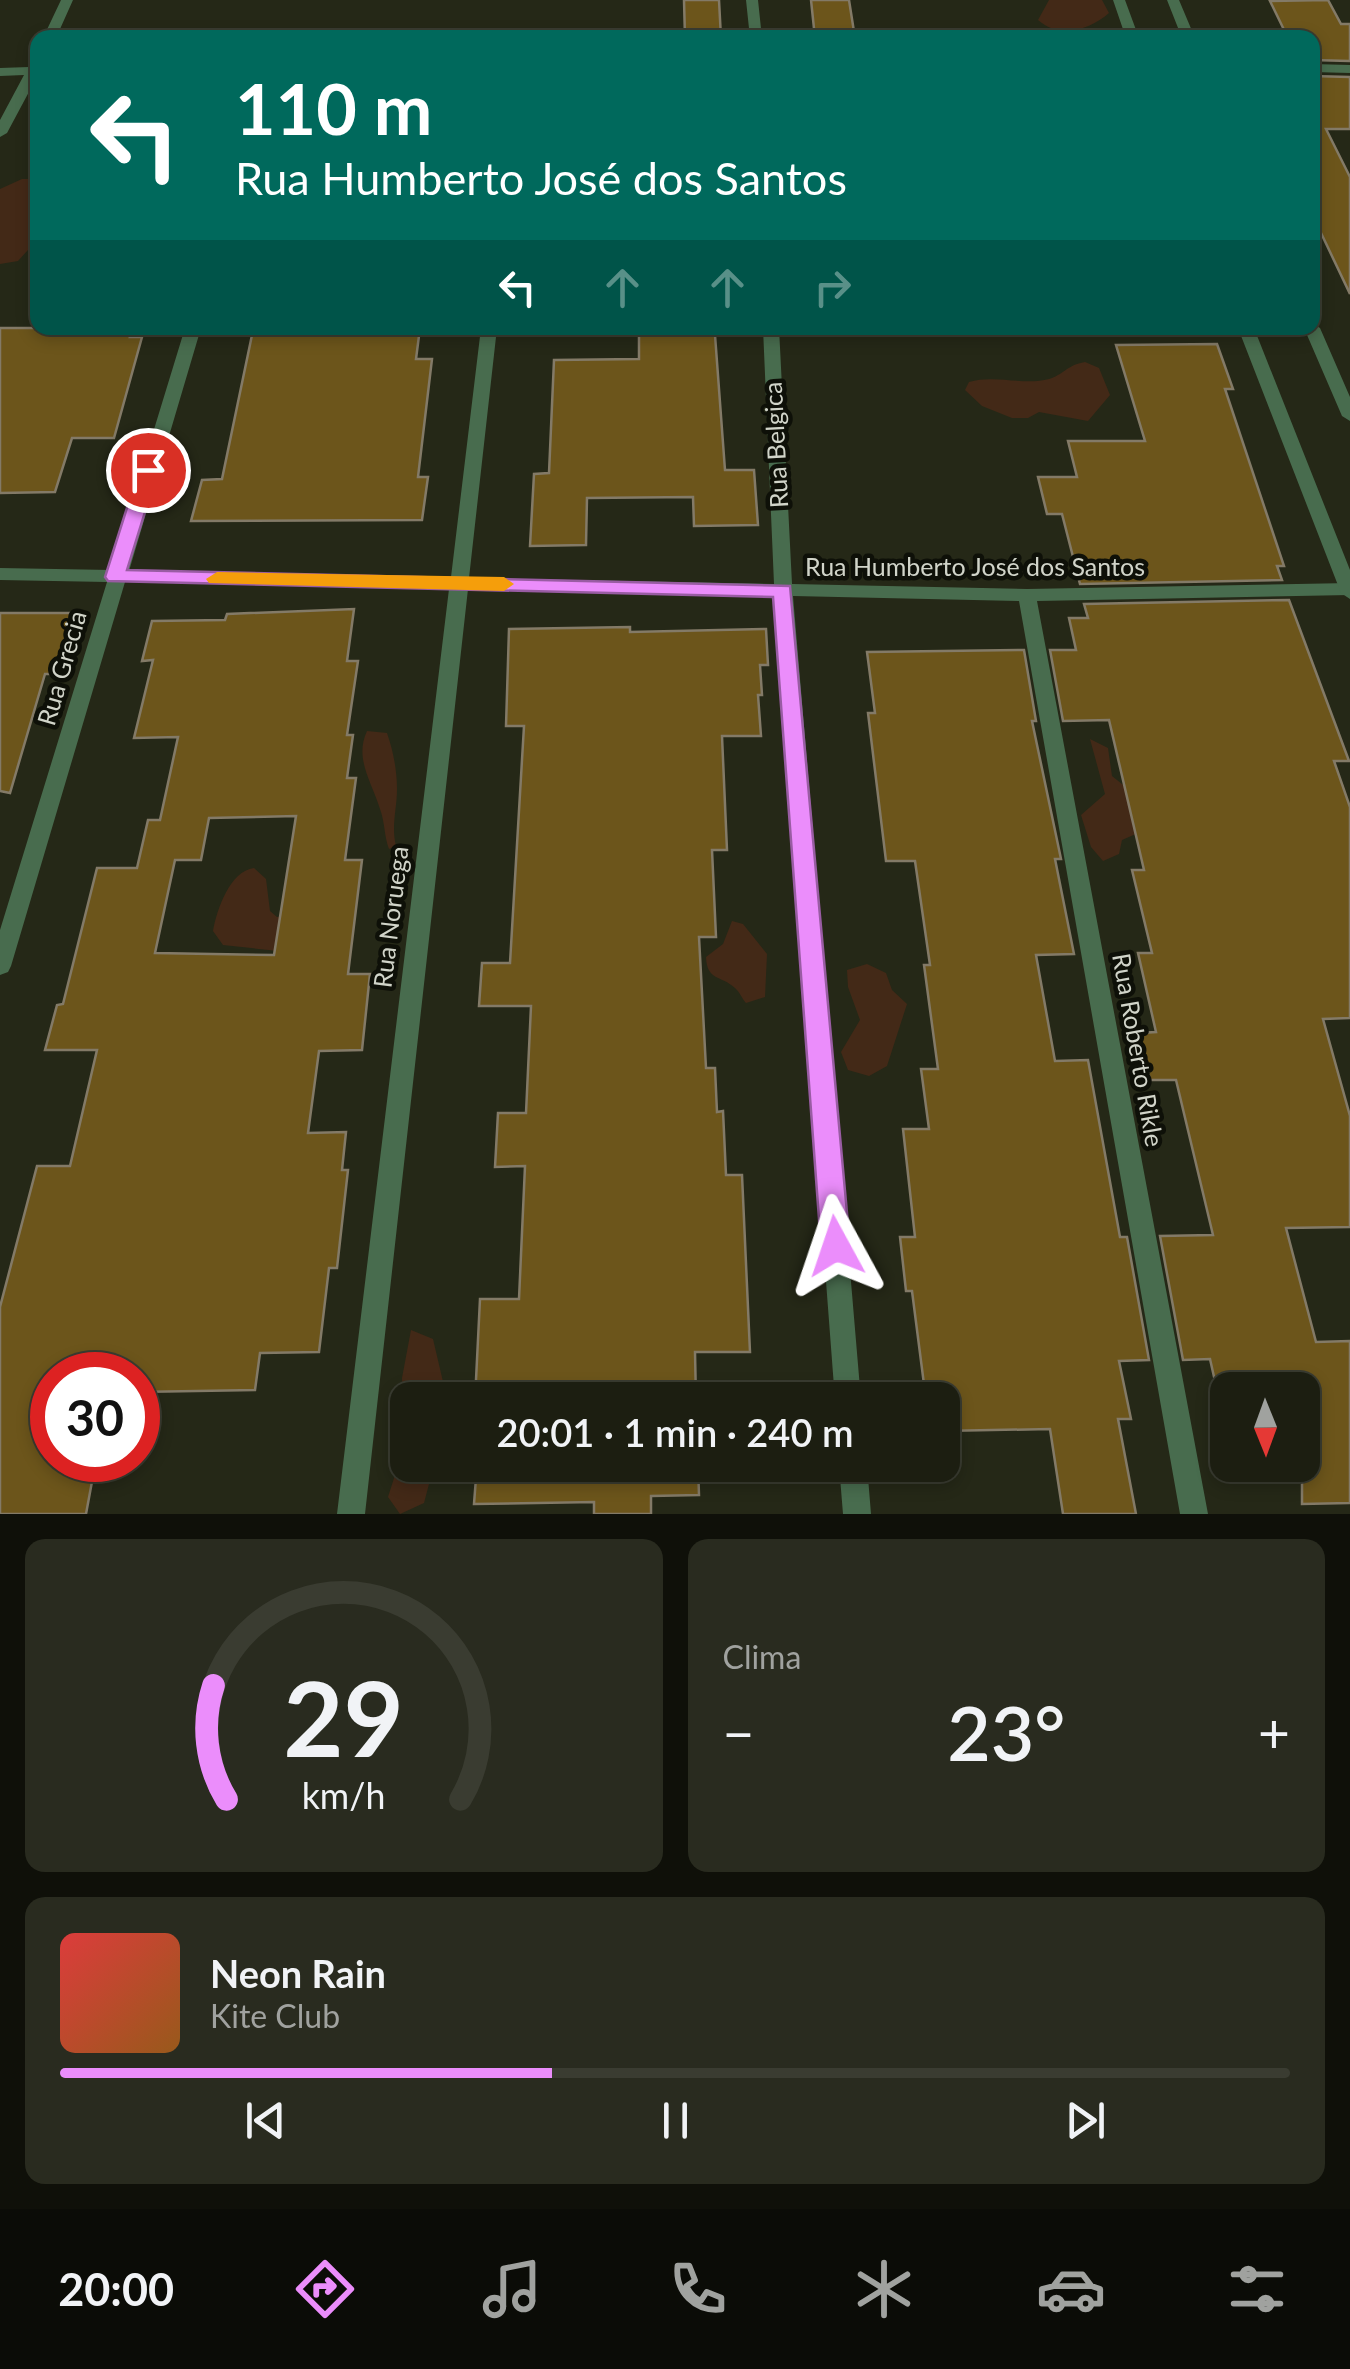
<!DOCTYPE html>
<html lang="pt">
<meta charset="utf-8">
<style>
:root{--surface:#1c1e11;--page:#292b1f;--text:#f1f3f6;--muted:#a0a29f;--line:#3a3c31;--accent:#eb8dfb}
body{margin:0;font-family:Lato,sans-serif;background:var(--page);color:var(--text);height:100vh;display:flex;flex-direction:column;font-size:38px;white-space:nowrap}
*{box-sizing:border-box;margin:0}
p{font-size:32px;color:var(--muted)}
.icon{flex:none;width:55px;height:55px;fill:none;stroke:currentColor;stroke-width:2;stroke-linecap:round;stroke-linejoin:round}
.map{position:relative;height:1514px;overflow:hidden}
.panel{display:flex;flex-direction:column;gap:25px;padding:25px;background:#0f1009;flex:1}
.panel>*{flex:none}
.hud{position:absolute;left:30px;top:30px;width:1290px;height:305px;border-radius:20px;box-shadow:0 5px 15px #0003,0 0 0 2px var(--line);background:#00695c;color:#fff;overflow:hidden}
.needle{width:65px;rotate:179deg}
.controls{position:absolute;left:1210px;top:1372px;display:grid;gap:20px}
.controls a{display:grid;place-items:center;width:110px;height:110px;border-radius:20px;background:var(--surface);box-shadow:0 5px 15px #0003,0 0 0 2px var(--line);font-size:50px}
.speed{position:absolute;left:30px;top:1352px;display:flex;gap:20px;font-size:50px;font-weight:700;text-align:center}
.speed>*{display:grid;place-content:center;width:130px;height:130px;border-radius:50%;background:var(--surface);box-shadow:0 5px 15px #0003,0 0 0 2px var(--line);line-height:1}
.speed .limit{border:15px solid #d22;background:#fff;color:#111}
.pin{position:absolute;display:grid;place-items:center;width:85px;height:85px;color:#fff;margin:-42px;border:5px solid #fff;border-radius:50%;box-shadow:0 2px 10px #0007}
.me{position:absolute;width:110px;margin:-55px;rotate:355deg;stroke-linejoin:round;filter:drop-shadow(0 0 8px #0008)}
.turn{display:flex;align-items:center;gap:35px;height:210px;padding:0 40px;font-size:45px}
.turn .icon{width:130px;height:130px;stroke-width:2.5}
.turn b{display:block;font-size:70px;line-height:85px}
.lanes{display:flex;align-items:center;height:95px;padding:0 40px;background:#0003;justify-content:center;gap:50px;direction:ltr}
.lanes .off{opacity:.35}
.big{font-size:75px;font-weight:600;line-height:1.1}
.panel .card{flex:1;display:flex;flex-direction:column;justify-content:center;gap:15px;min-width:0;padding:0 35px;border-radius:20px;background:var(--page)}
.panel .dial{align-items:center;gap:0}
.dial svg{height:260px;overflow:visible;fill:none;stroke:var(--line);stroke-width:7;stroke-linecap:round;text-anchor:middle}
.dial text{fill:var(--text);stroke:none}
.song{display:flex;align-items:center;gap:30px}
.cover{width:120px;height:120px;border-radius:15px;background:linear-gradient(135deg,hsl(0 70% 55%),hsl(30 70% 35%))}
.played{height:10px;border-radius:5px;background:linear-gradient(90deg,var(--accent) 40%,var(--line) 40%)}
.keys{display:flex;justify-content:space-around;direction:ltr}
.heat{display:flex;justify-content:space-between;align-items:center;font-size:55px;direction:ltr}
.panel .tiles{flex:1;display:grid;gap:25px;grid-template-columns:1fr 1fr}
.card:last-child{grid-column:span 2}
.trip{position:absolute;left:390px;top:1382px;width:570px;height:100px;border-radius:20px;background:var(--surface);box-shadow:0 5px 15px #0003,0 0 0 2px var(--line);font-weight:600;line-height:100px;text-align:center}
.dock{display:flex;height:160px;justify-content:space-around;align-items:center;background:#0b0c07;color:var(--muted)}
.dock .icon{width:70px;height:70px}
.dock .on{color:var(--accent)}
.dock b{font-size:45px;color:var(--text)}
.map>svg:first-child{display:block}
.green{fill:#432917}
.building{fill:#6c551b;stroke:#837a67;stroke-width:2.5;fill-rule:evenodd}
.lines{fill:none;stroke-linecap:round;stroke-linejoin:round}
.minor{fill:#486c4e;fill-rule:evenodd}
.tertiary{fill:#486c4e;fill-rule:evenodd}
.route{fill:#eb8dfb;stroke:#995ca3;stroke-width:2.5}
.slow{fill:#f59e0b}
.labels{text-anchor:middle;stroke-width:9;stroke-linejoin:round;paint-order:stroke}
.street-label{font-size:25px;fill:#d1d4c9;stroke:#0e1008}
</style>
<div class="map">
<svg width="1350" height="1514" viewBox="0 0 1350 1514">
<rect width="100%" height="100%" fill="#252817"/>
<path class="green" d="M1049,0H1102L1109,13C1090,30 1059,39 1038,20Z
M22,179H37V240L18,261L0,264V189Z
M1085,362L1099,368L1110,395L1088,421L1039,412L1028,418H1012L982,406L965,390L969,382C995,374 1024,386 1049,379C1063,375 1067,365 1085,362Z
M367,731L387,733C393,750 397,770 397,789C397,809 391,826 396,846L389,849C384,836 385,822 380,809C372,782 354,759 367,731Z
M1090,739L1108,748L1112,776L1143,801L1138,833L1122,840L1119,854L1103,861L1091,847L1081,815L1105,794Z
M254,868L266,879L270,911L277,917L299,915L278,951L223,945L213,931C217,909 230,871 254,868Z
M732,921L743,924L767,954L765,997L746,1003C742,999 740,992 735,988C721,975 707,981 706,957L723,944Z
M867,964L886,973L892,990L907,1004L887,1066L869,1076L848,1070L841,1052L860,1020L848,987L847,970Z
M411,1330L433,1339L444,1386L442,1400H408V1465H434L424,1503L400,1514L388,1497L404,1447L402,1378Z"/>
<path class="building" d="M684,0H719L721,38H685Z
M811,0H849L855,38H815Z
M1328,0L1341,24H1350V61L1312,60V38H1288L1270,1Z
M1312,76L1350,77V129H1326L1350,177V294L1312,214Z
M0,328H133L130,337H142L114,438H72L55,492L0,493Z
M353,328H420L416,359H432L418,477H428L422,520L191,521L202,480L222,479L252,335L352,334Z
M639,328H702L703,335H715L725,470H754L758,525L694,526L693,497L587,498L586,545L530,546L534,474L549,473L554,360L639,359Z
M1217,344L1233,389H1225L1284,566H1277L1282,580L1080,584L1062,514H1047L1038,477H1077L1068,441H1145L1116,345Z
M1289,600L1349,761H1334L1350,807V1018L1323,1019L1350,1116V1227L1286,1228L1316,1342L1350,1341V1503L1302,1504V1390H1217L1210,1359L1183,1360L1160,1236L1213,1235L1176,1080H1150L1139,1033L1156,1032L1138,953H1152L1132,870H1144L1109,720L1063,721L1050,650H1076L1069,618H1088L1084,604Z
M354,609L347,661H358L347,735H353L347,778H356L345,860H362L348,974H370L362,1050L319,1051L308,1133L346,1132L342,1170H348L337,1268H329L319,1352L260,1353L255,1390L138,1392V1375H52V1460H96L86,1514H0V1307L37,1166H70L97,1050H45L57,1005L63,1004L97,868H137L148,820H160L178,737L134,738L153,660L142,661L152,621L225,620L227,614ZM296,816L274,955L155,953L175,860H201L209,818Z
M0,613H76L58,674H45L10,793L0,791Z
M630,627V632L766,629L768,665H760L762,695H758L761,736H722L727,850H712L716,937H699L706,1068H715L717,1112L723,1111L726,1175H742L750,1352H695L696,1400H475L480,1299H519L525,1166L495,1167L498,1113H526L531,1006H479L482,963H510L524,726H506L509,629Z
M1024,650L1036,721H1032L1061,859H1055L1074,954L1036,955L1055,1061L1088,1060L1120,1237H1127L1149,1360L1119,1361L1131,1419H1118L1136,1514H1063L1050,1429L942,1431V1400H926L912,1291H906L900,1237H915L903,1129H929L921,1069H938L924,965H930L915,861H886L868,713H875L867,652Z
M477,1465H698L699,1495L651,1496V1514H594V1502L474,1504Z"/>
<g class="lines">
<path class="minor" d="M61,0H73L56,38H43Z
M746,0H758L762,38H750Z
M38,58V75L7,133L0,137V120L24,75L0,76V68L29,67Z
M1312,64L1350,65V73L1312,72Z
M185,328H201L129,571L451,577L481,328H497L469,578L774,584L763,328H779L792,584L1027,589L1350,583V595L1037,601L1208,1514H1180L1019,601L793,596L861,1400H835L774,596L468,589L365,1514H337L449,589L125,582L11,966L8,972L0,975V930L107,582L0,580V568L111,570Z
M839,1465H867L871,1514H843Z"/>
<path class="tertiary" d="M1113,0H1125L1139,38H1126Z
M1167,0H1179L1195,38H1182Z
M1312,323L1320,328L1350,397V421L1342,416L1304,328H1312Z
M1238,328H1254L1350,570V599L1341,593Z"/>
</g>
<path class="route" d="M148,464L158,470L127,570L790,586L850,1246L846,1255L836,1258L825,1255L821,1246L773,597L108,581L105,577L139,470Z"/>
<path class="slow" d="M217,572L504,577L514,584L504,591L209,583L206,579Z"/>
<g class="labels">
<g class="street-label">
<text transform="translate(776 445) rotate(-93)" y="9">Rua Belgica</text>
<text x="975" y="576">Rua Humberto José dos Santos</text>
<text transform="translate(62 668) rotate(-74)" y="9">Rua Grecia</text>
<text transform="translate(391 917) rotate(-83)" y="9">Rua Noruega</text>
<text transform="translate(1138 1050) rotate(80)" y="9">Rua Roberto Rikle</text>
</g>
</g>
</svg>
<div class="controls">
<a><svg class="needle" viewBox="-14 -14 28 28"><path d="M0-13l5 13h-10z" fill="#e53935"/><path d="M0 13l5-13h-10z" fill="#a0a29f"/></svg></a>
</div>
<div class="speed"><div class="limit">30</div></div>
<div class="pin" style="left:148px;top:470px;background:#d93025"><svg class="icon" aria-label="arrive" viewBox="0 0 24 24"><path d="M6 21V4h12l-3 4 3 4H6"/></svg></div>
<svg class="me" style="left:836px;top:1246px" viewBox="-20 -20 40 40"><path d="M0-17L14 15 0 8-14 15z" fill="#eb8dfb" stroke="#fff" stroke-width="4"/></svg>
<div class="trip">20:01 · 1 min · 240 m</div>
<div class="hud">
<div class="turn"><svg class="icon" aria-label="left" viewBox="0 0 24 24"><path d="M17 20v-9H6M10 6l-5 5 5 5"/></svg><div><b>110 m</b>Rua Humberto José dos Santos</div></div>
<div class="lanes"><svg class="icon" aria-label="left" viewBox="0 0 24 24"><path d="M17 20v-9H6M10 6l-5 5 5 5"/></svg><svg class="icon off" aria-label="ahead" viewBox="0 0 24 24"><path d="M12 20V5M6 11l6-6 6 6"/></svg><svg class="icon off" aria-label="ahead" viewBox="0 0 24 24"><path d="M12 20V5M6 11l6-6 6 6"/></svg><svg class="icon off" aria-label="right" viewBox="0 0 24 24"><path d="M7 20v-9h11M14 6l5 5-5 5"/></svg></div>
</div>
</div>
<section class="panel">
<div class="tiles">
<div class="card dial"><svg viewBox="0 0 100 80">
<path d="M14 69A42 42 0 1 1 86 69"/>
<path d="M14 69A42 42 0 0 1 10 34" stroke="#eb8dfb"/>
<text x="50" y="56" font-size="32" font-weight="700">29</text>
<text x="50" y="72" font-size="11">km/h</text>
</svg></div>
<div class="card"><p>Clima</p>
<div class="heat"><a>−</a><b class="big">23°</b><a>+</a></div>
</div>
<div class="card">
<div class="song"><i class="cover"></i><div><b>Neon Rain</b><p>Kite Club</p></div></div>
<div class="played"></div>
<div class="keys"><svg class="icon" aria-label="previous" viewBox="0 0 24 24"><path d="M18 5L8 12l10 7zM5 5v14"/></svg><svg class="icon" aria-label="pause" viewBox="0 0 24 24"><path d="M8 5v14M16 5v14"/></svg><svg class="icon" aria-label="next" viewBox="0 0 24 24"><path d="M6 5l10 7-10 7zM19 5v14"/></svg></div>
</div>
</div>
</section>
<nav class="dock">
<b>20:00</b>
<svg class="icon on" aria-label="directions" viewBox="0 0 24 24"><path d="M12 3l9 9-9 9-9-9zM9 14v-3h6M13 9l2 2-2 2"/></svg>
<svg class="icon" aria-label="music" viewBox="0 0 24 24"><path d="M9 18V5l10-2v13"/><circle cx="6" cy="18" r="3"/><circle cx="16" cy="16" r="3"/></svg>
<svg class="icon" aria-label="phone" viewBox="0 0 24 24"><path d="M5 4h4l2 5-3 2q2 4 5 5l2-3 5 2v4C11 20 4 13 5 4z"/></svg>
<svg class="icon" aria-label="climate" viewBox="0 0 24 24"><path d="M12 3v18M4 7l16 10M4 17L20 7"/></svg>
<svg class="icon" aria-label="car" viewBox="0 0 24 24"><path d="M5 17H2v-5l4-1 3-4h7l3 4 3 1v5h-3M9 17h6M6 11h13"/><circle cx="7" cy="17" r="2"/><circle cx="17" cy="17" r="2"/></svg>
<svg class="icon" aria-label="filters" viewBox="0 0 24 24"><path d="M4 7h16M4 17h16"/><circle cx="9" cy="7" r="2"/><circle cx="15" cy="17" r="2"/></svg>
</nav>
